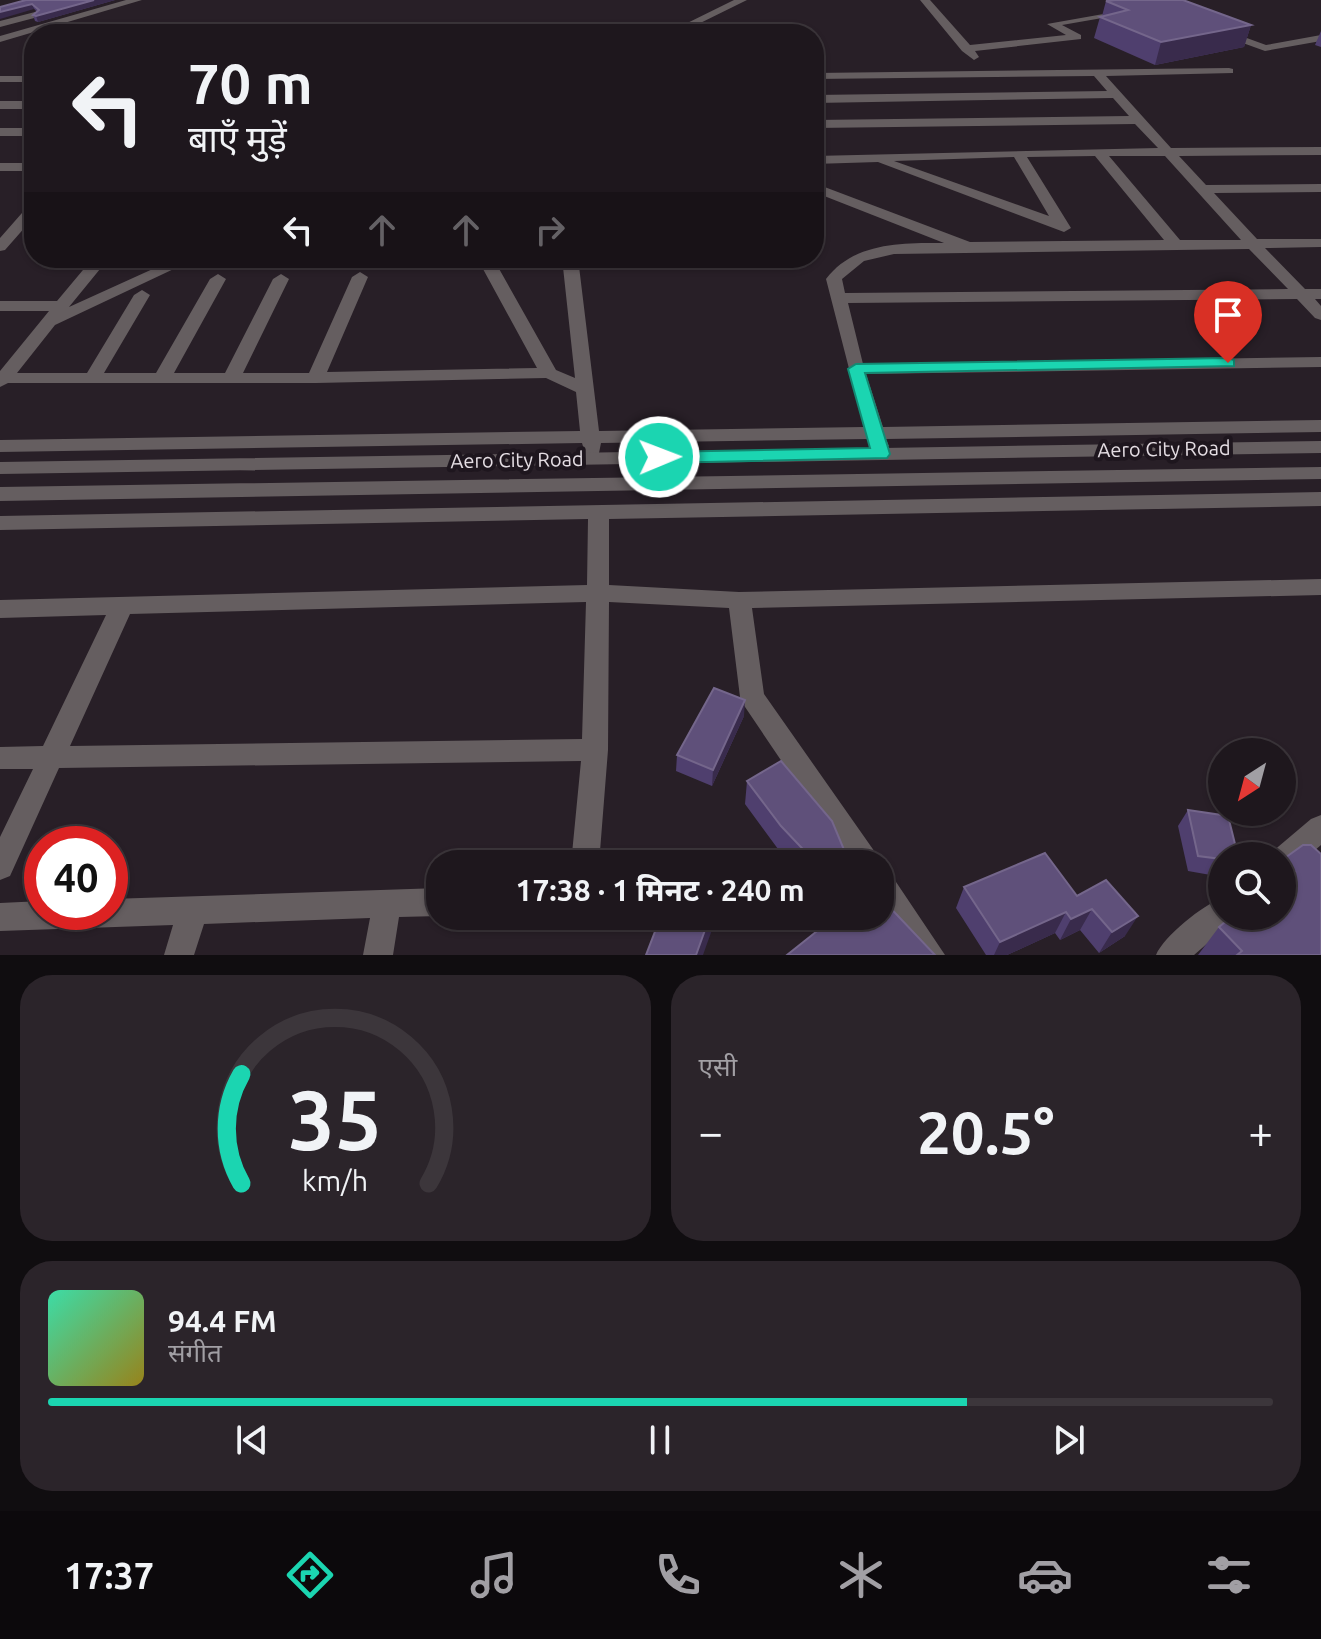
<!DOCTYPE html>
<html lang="hi">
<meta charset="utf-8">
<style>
:root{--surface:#1e171d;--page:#2b242a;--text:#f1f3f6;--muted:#a19fa4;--line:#3c363b;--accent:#1bd5b1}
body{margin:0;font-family:Ubuntu,"Noto Sans Devanagari",sans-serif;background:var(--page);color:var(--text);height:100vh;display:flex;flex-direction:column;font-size:30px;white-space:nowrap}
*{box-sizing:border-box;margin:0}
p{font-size:26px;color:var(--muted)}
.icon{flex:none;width:44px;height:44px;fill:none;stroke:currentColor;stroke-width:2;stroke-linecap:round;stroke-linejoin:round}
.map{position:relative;height:955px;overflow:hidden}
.drawer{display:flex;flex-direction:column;gap:20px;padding:20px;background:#100d10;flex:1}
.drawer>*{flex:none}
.top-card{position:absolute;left:24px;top:24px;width:800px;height:244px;border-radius:32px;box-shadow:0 2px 6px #0004,0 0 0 2px var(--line);background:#1e171d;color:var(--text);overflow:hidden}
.needle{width:52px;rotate:216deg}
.tools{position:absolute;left:1208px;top:738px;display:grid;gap:16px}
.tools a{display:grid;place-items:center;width:88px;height:88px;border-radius:50%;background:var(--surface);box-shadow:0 2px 6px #0004,0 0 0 2px var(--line);font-size:40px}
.speed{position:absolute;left:24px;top:826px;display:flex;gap:16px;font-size:40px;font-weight:700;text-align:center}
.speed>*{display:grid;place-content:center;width:104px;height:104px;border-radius:50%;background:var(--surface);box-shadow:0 2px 6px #0004,0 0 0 2px var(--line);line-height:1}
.speed .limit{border:12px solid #d22;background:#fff;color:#111}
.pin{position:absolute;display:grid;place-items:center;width:68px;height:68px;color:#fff;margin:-82px -34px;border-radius:50% 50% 50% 0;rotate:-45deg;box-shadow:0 0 8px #0007}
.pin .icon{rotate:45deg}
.me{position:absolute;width:88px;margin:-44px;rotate:89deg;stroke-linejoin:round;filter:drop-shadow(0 0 6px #0008)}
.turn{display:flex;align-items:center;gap:28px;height:168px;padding:0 32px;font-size:36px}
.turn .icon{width:104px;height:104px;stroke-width:2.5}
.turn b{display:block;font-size:56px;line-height:68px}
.lanes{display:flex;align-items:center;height:76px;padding:0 32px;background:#0003;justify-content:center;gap:40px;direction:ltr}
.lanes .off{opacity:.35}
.big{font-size:60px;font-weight:700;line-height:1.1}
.drawer .widget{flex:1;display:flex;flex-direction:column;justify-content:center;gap:12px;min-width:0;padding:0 28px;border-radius:32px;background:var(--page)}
.drawer .dial{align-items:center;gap:0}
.dial svg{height:208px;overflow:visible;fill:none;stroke:var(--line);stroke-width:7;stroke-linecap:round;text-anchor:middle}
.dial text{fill:var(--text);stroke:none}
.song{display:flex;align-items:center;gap:24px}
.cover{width:96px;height:96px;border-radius:12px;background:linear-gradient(135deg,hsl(160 70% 55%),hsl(50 70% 35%))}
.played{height:8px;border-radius:4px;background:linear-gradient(90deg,var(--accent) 75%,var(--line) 75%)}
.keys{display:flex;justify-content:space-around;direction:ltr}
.heat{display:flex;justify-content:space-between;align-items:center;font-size:44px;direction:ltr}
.drawer .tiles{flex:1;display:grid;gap:20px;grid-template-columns:1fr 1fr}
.widget:last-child{grid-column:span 2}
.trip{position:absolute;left:426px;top:850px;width:468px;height:80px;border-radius:32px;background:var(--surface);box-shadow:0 2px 6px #0004,0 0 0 2px var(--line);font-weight:700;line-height:80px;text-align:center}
.dock{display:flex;height:128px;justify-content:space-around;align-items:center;background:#0c090c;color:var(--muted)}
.dock .icon{width:56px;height:56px}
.dock .current{color:var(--accent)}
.dock b{font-size:36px;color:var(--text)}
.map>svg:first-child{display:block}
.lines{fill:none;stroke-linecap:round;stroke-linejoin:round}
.minor{fill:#655e60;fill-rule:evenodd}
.tertiary{fill:#655e60;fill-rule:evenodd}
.wall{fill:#4f3f6e}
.shaded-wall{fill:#392b4c}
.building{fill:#5f507a;stroke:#74668b;stroke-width:2}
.route{fill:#1bd5b1;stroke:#128a73;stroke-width:2}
.labels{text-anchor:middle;stroke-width:8;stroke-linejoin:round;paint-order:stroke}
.street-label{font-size:20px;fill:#e4dde3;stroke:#1e161e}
</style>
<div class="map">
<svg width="1321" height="955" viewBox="0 0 1321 955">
<rect width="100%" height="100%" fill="#281f27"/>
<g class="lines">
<path class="minor" d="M126,0H142L0,42V36Z
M734,0H747L678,34H665Z
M920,0H930L970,45L1066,35L1047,24L1126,10L1131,13L1062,25L1081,35V39L975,51L979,57L974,60L962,51Z
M35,12L38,17L0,27V21Z
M1222,29L1266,45L1321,35V41L1265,51L1218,34L1217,32Z
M1229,68L1233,69V73L1106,76L1171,148L1321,147V155L1179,156L1206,185L1321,184V192L1214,193L1257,239H1321V247L1265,248L1305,289H1321V299H1315L1321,306V320L1315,318L1297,299L848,303L863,364L1321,357V367L866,374L883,427L1321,420V432L886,439L889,446L879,452L872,450L867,439L601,443L599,453H585L582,443L0,452V440L580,431L576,392L546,378L316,383H8L0,387V371L49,311H0V301H57L93,258H109L69,307L177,258H197L55,325L17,373H87L134,295L142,290L150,295L104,373H156L210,279L218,274L226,279L174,373H225L273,279L281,274L289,279L243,373H309L352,277L360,272L368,277L327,372L537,368L477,258H493L556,370L575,378L562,258H578L599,431L864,427L826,279C854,242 902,243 944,243L814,192V183L970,242L1164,240L1095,156L1027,157L1071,228L1064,232L878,162L814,164V156L1158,148L1135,124L814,128V120L1129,116L1113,98L814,103V95L1107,91L1094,76L814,79V73ZM1109,156H1165L1241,240H1180ZM1014,157L1049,216L894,161ZM1249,249L1288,289L845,293L842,279L864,261L894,254Z
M0,76H34V82H0Z
M0,101H34V109H0Z
M0,128H34V136H0Z
M0,163H34V171H0Z
M34,204V217L5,250L0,251V238L29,205Z
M1321,492V506L609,519V585L739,592L1321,579V595L752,608L764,694L877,855L881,864L880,867V864H851L743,704L740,697L729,608L609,602L608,750L599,864H571L581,761L59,768L10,876L0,880V837L33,769H0V747L43,746L106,615L0,618V600L587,585L588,519L0,530V516ZM586,602L582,739L70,746L130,614Z
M1321,815V845L1292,870L1282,874V856H1270L1272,852L1311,819Z
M880,869L890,873L945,955H912L880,908Z
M440,888V916L399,917L393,955H363L370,918L204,924L194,955H164L173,925L0,931V903L42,901V912H110V899Z
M1222,898V916H1235L1232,922L1194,955H1156C1164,936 1203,905 1222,898Z"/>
<path class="tertiary" d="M1321,441V453L0,474V462Z
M1321,467V479L0,501V487Z"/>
</g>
<path class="wall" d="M26,0H115L38,22L35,21L33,15L37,12Z
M1106,1L1251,25L1244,47L1155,65L1094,38L1100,17L1102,16Z
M1321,31V47L1315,45Z
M744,716L712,786L676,771L677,755Z
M747,781L850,864H792L778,849L745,804Z
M1188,810L1222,856V877L1188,871L1178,826Z
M1303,845L1321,955H1198L1219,927L1282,916V860Z
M964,887L1077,896L1125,936L1099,953L1080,930L1060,940L1055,933L1007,955H986L956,908Z"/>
<path class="shaded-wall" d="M94,0H115L38,22L36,16Z
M32,4L34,9L0,19V12Z
M1251,25L1244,47L1155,65L1161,42Z
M745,700L744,716L712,786L713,770Z
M1092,909L1080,930L1060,940L1071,919Z
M1066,912L1055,933L1007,955H994L1000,942Z
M710,916H713V927L703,955H696Z
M1138,916L1125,936L1099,953L1112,932Z"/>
<path class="building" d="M26,0H94L36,16L33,15L39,10L32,4L0,12V7Z
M1115,0H1183L1251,25L1161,42L1100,17L1128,10L1106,1Z
M714,688L745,700L713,770L677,755Z
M781,761L832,821L850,864H817L781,826L747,781Z
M1188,810L1228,816L1238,856H1222V859L1198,856Z
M1303,845H1311L1321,854V955H1237L1242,951L1219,927L1232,916H1282V881L1295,872L1282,860Z
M1045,853L1077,896L1106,880L1138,916L1112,932L1092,909L1071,919L1066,912L1000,942L964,887Z
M880,897L935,955H787L836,916H880Z
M661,916H710L696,955H646Z"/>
<path class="route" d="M1228,358L1234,360V366L865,373L890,454L887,458L659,463L651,457L659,452L870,448L848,369L856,364Z"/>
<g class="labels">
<g class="street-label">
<text transform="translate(1164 449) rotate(-1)" y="7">Aero City Road</text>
<text transform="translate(517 460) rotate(-1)" y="7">Aero City Road</text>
</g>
</g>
</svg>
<div class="tools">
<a><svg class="needle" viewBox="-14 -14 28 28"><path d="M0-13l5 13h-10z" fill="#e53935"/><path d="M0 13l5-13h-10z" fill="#a19fa4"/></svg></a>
<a><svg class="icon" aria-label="search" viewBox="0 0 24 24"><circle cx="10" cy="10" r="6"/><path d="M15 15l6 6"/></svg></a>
</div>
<div class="speed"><div class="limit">40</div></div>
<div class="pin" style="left:1228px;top:363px;background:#d93025"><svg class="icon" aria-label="arrive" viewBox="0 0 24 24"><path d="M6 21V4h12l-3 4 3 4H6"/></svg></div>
<svg class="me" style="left:659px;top:457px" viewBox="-20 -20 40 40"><circle r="17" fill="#1bd5b1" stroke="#fff" stroke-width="3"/><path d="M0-11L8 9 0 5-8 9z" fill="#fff"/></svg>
<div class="trip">17:38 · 1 मिनट · 240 m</div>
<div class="top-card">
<div class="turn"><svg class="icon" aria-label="left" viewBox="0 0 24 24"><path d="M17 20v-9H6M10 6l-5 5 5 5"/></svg><div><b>70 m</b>बाएँ मुड़ें</div></div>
<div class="lanes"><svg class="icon" aria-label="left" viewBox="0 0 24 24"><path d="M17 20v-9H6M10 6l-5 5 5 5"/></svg><svg class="icon off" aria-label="ahead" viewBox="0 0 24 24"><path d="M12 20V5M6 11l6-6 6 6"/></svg><svg class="icon off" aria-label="ahead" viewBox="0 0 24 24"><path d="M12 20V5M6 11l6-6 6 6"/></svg><svg class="icon off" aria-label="right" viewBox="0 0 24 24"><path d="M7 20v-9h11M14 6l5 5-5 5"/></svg></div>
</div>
</div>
<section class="drawer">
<div class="tiles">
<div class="widget dial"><svg viewBox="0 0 100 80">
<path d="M14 69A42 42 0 1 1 86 69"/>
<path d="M14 69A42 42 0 0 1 14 27" stroke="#1bd5b1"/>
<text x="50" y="56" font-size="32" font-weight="700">35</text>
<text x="50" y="72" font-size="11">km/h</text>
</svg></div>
<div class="widget"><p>एसी</p>
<div class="heat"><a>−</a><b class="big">20.5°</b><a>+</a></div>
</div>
<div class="widget">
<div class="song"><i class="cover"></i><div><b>94.4 FM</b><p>संगीत</p></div></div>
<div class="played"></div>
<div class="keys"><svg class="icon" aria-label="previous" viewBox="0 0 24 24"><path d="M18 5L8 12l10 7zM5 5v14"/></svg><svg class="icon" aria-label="pause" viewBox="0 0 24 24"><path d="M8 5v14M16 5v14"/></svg><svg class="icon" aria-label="next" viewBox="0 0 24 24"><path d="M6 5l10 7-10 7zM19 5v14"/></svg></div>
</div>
</div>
</section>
<nav class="dock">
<b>17:37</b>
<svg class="icon current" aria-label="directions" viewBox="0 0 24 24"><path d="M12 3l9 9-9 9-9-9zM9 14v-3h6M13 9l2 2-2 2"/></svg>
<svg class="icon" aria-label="music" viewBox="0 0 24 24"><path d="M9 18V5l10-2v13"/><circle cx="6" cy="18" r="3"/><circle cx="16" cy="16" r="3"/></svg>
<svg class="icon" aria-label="phone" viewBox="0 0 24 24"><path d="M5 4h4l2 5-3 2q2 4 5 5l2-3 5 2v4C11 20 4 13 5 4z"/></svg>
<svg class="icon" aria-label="climate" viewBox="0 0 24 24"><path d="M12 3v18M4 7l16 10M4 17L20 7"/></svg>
<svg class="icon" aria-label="car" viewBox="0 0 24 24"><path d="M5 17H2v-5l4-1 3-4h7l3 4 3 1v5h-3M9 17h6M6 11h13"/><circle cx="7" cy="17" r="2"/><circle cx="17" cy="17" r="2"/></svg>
<svg class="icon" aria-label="filters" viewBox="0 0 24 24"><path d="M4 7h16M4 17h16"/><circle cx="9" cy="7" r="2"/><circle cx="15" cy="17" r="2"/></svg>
</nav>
